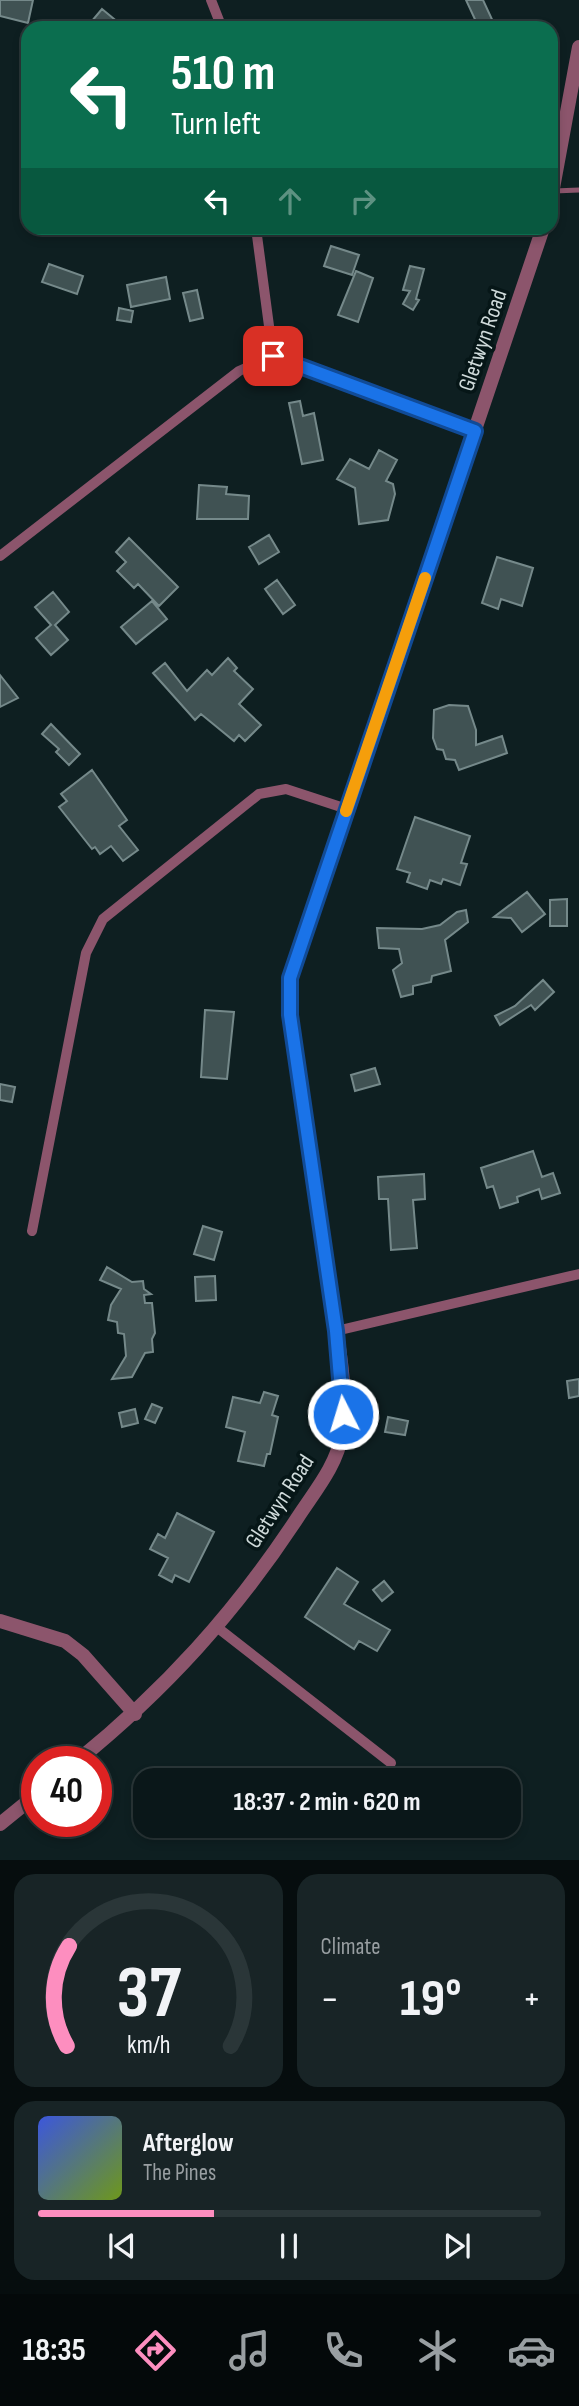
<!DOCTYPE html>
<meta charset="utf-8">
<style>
:root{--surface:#0a1719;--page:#182426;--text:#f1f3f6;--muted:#999fa2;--line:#2a3638;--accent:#fd8ebf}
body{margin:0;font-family:"Sofia Sans Condensed",sans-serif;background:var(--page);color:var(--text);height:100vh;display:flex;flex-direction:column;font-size:26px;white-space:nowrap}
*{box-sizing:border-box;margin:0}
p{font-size:23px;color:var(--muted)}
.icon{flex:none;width:38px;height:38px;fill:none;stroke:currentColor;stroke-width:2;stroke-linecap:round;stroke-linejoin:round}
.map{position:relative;height:1860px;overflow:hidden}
.details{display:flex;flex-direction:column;gap:14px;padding:14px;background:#060d0e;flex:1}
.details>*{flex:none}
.top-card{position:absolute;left:21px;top:21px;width:537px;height:214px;border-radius:21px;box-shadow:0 4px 10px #0003,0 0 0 2px var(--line);background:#0b6e4f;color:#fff;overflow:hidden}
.speed{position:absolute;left:21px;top:1746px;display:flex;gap:14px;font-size:35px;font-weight:700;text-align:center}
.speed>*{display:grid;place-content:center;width:91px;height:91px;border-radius:50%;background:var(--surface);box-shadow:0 4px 10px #0003,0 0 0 2px var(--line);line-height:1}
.speed .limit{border:10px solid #d22;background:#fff;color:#111}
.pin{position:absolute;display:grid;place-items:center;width:60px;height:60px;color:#fff;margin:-30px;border-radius:14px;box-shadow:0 4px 10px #0006}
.me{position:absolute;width:77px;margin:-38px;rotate:355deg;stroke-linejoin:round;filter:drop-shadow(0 0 5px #0008)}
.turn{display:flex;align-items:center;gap:24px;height:147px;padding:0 35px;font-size:32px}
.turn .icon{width:91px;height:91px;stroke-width:2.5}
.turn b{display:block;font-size:49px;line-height:60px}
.lanes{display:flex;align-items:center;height:66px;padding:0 35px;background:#0003;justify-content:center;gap:35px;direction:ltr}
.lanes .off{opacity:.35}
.big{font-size:52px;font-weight:700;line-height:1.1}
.details .tile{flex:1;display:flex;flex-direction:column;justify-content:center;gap:10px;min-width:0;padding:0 24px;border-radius:21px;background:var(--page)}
.details .dial{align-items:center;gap:0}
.dial svg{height:182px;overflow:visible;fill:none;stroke:var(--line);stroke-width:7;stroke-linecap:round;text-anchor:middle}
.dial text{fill:var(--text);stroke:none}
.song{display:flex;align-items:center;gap:21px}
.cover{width:84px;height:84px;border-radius:10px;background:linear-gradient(135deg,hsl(230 70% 55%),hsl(80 70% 35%))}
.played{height:7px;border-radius:4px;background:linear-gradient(90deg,var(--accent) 35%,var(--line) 35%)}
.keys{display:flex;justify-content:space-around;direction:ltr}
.heat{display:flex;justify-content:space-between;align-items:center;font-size:38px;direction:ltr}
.details .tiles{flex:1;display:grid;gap:14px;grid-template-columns:1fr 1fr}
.tile:last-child{grid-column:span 2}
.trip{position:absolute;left:133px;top:1768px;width:388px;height:70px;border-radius:21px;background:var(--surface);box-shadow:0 4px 10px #0003,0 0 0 2px var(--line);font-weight:700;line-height:70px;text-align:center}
.dock{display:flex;height:112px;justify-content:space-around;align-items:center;background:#04090a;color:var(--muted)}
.dock .icon{width:49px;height:49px}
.dock .on{color:var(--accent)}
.dock b{font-size:32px;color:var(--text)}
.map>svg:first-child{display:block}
.building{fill:#405253;stroke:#75898a;stroke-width:2}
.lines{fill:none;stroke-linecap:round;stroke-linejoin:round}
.service{stroke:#8c556c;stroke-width:5}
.minor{stroke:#8c556c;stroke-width:10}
.tertiary{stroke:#8c556c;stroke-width:14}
.route-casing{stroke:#114b97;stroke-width:18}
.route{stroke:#1a73e8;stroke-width:12}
.slow{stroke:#f59e0b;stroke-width:12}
.labels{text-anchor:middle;stroke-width:7;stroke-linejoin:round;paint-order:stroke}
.street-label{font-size:23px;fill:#cfdada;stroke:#061617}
</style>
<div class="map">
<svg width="579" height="1860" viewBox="0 0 579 1860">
<rect width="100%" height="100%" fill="#0e1f21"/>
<path class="building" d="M0,0H33L28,23L0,16Z
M466,0H483L496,28H479Z
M102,9L125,28H86Z
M331,246L359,255L352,275L324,266Z
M49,264L83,276L77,294L42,282Z
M410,266L424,269L416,299L419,300L413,310L403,304L410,291L403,290Z
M356,271L373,278L358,322L338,315Z
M166,277L170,299L131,307L127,285Z
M197,290L203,318L190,321L183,293Z
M119,308L133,311L131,322L117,320Z
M300,401L303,416L314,413L323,460L302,464L289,403Z
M379,450L397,460L386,481L393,484L395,494L388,520L359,524L355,488L337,479L350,459L369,469Z
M199,485L227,487L226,494L249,496L248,519H197Z
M269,535L279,552L259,564L249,547Z
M129,538L178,587L159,606L138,584L134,588L117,571L126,562L116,552Z
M497,557L533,568L522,606L501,599L498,609L482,603Z
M277,580L295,605L283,614L265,589Z
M53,592L69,612L55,625L68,640L51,655L36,638L51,625L35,607Z
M152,601L167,619L136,644L121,627Z
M228,658L237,668L234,671L253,689L239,704L261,725L245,741L239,735L234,741L201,714L195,720L153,673L165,663L187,691L207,670L212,675Z
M0,675L18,698L0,707Z
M449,705L468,706L476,730V745L502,736L507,753L459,770L455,760L446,759L443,750L437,749L433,738L434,710Z
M51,724L80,754L69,765L56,752L59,749L42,734Z
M92,770L127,820L119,826L138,850L123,861L111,846L100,854L95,847L92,849L59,807L67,801L61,794Z
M415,817L470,836L461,863L467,864L460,885L443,879L441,884L430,880L427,889L407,882L410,873L397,869Z
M527,892L545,914L522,932L511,918L494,917Z
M567,899V926H550V900Z
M466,910L468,922L445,940L451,971L432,976L431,982L413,986V994L401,997L393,970L402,963L399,949L379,948L377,928L422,929L440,925L457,912Z
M543,980L554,992L535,1010L531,1005L500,1025L495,1016L515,1006Z
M205,1010L234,1012L227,1079L201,1077Z
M375,1068L380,1084L355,1091L351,1075Z
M0,1084L15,1087L12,1102L0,1100Z
M533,1151L542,1177L553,1173L560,1193L542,1199L539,1189L517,1197L518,1202L500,1208L493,1186L487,1188L481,1168Z
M424,1174L425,1199L413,1200L417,1248L391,1250L388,1199H379L378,1177Z
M203,1226L222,1232L214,1260L194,1254Z
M107,1267L132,1282L143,1281L144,1289L151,1294L144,1295L145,1303H152L155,1333L152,1339L153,1352L145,1353L132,1377L112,1379L126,1356L124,1334L118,1333L117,1322L108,1320L111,1305L121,1289L100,1280Z
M215,1276L216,1300L196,1301L195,1277Z
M579,1379V1396L569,1398L567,1381Z
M264,1392L278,1396L272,1415L278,1417L270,1454H267L264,1466L238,1461L245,1432L226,1427L233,1397L260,1403Z
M152,1404L162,1408L155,1423L145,1419Z
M135,1409L138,1423L122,1427L119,1413Z
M388,1417L408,1421L405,1435L385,1432Z
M177,1513L214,1532L189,1582L175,1575L172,1582L159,1575L168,1558L150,1549L158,1534L165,1538Z
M337,1568L358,1582L344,1604L390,1630L377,1651L359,1641L354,1649L305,1617Z
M384,1581L393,1592L382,1601L373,1590Z"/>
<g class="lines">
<path class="service" d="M554,191L579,190"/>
<path class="minor" d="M211,0L222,28
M256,228L273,356
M0,556L239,371L273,356L475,431
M32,1231L86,953L103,919L259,794L286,789L347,809
M336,1331L579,1274
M218,1628L391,1763"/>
<path class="tertiary" d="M551,199L579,47
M0,1621L65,1641L83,1655L135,1714
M76,1762C165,1690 235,1613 298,1517C315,1491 337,1465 342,1434C350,1388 332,1308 325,1261C313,1179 301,1097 290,1015V978L543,228
M0,1824L37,1794"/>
</g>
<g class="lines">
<g class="route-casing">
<path id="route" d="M273,356L475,431L290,978V1015L336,1331L343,1414"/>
</g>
<use href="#route" class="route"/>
<path class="slow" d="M346,811L425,578"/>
</g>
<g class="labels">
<g class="street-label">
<text transform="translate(482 340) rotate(-71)" y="8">Gletwyn Road</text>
<text transform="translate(279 1501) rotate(-57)" y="8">Gletwyn Road</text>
</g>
</g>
</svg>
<div class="speed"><div class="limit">40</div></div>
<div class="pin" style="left:273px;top:356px;background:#d93025"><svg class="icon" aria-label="arrive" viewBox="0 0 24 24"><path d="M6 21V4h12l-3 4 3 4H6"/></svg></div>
<svg class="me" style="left:343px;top:1414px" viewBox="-20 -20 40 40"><circle r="17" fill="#1a73e8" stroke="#fff" stroke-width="3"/><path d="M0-11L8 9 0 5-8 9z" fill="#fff"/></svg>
<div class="trip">18:37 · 2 min · 620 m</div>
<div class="top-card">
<div class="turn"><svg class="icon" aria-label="left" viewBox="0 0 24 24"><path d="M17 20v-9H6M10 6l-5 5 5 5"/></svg><div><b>510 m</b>Turn left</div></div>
<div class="lanes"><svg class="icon" aria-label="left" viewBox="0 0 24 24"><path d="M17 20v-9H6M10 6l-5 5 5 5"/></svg><svg class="icon off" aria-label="ahead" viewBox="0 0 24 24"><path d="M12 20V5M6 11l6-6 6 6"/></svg><svg class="icon off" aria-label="right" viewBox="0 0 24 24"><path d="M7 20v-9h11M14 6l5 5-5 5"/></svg></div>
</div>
</div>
<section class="details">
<div class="tiles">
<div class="tile dial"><svg viewBox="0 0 100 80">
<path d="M14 69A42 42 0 1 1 86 69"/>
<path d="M14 69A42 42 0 0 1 15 25" stroke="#fd8ebf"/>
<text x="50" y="56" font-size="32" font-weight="700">37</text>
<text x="50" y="72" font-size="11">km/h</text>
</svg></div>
<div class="tile"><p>Climate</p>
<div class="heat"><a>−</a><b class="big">19°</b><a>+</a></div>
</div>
<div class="tile">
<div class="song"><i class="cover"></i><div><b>Afterglow</b><p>The Pines</p></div></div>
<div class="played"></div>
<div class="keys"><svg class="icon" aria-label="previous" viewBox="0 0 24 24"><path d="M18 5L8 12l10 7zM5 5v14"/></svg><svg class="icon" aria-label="pause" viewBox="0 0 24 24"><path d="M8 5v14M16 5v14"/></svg><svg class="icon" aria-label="next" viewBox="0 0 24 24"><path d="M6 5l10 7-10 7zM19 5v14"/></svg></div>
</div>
</div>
</section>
<nav class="dock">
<b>18:35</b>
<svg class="icon on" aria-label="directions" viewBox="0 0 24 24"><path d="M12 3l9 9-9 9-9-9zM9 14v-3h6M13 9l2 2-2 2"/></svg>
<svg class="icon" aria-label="music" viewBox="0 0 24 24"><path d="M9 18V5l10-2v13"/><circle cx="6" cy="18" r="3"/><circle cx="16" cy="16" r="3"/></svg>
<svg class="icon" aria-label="phone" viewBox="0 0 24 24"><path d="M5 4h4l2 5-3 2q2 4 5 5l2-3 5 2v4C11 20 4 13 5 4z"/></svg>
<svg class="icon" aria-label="climate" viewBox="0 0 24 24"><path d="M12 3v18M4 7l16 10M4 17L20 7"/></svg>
<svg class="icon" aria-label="car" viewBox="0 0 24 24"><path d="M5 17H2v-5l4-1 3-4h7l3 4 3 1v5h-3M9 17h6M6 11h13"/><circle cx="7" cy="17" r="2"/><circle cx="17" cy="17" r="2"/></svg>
</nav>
